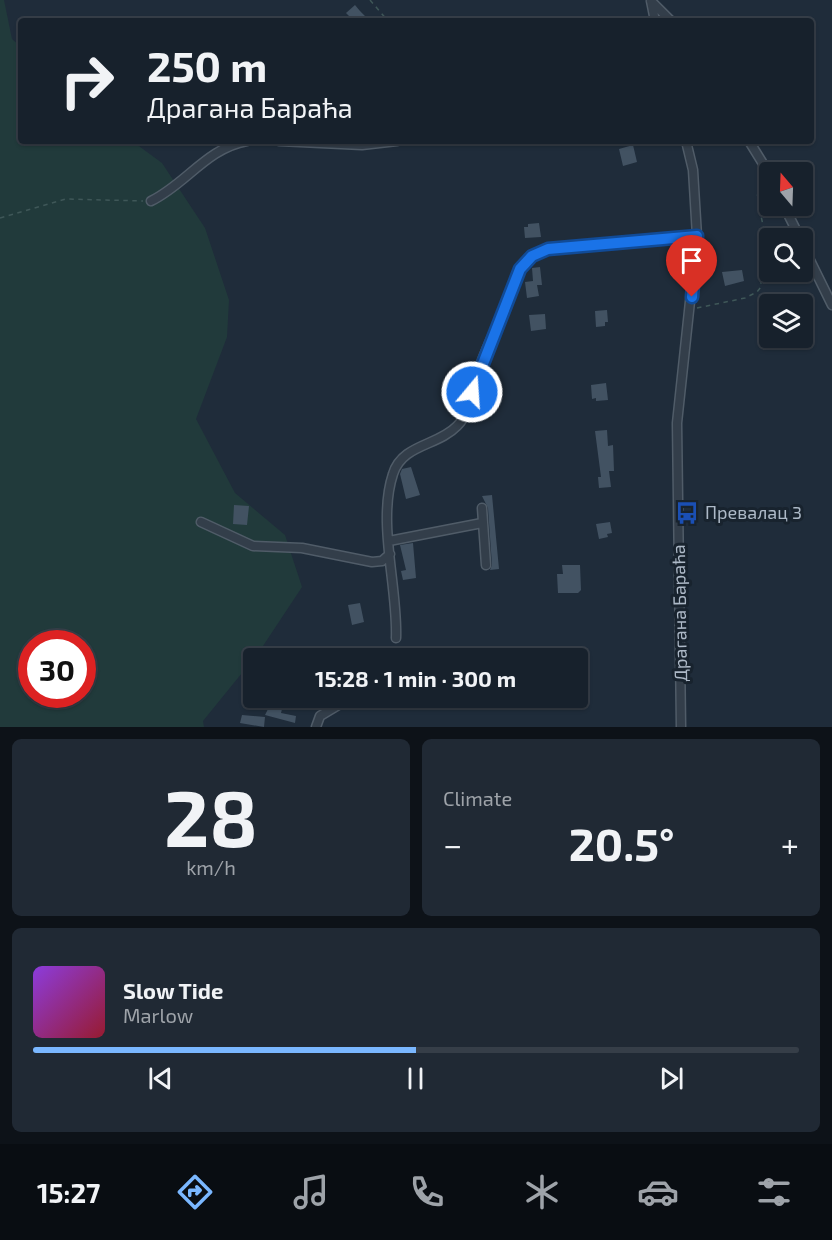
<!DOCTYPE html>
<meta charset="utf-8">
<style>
:root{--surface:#17212c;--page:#202934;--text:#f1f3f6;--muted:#9ea3a9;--line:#363e48;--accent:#7ab7ff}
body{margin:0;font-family:"Exo 2",sans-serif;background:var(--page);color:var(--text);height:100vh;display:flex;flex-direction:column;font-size:22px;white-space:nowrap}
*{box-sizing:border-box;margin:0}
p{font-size:20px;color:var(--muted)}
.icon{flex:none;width:33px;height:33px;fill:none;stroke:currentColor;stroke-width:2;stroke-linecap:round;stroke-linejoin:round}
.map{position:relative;height:727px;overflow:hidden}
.side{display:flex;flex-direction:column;gap:12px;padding:12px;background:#0d1218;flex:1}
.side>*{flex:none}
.hud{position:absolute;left:18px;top:18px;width:796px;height:126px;border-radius:6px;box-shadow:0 2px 4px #0004,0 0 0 2px var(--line);background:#17212c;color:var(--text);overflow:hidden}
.needle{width:39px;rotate:341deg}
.controls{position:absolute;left:759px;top:162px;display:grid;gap:12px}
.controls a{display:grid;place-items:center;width:54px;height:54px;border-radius:6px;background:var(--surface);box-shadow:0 2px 4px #0004,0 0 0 2px var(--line);font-size:30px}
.speed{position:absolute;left:18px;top:630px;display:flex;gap:12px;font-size:30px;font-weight:700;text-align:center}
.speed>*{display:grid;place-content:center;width:78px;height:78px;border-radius:50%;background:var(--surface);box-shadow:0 2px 4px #0004,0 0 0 2px var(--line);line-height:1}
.speed .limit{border:9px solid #d22;background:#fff;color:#111}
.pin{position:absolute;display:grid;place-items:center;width:51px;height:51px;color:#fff;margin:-62px -26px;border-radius:50% 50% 50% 0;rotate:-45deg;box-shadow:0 0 6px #0007}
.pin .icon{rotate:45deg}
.me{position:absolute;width:66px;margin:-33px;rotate:18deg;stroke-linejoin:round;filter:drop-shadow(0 0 4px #0008)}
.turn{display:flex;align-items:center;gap:21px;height:126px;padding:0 30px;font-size:27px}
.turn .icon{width:78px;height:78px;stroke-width:2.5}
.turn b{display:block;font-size:42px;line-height:51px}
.big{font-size:45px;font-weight:700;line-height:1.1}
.side .card{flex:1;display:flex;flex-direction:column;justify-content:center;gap:9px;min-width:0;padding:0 21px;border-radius:9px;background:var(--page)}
.side .dial{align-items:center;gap:0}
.dial b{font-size:78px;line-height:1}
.song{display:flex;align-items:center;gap:18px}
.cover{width:72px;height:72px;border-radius:9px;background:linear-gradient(135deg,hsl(270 70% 55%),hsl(350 70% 35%))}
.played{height:6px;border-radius:3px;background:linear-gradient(90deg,var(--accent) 50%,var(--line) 50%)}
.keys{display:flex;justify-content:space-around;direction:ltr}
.heat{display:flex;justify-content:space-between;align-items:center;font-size:33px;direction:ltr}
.side .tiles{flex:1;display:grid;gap:12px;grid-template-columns:1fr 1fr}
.card:last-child{grid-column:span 2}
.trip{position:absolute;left:243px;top:648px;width:345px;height:60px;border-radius:6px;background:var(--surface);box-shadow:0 2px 4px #0004,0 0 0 2px var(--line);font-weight:700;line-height:60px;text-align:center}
.tab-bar{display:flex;height:96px;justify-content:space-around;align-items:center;background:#090d12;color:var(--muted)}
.tab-bar .icon{width:42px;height:42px}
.tab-bar .on{color:var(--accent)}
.tab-bar b{font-size:27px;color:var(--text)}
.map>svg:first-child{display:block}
.green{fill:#213a3b;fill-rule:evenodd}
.building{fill:#425262}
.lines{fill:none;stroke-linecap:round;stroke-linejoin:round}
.minor-casing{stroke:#505c68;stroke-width:11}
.path{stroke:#3f5758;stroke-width:1.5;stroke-dasharray:4.5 4.5;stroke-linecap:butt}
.minor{stroke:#333e4a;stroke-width:8}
.route-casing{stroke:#114b97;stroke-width:15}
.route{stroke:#1a73e8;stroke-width:10}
.labels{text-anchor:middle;stroke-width:6;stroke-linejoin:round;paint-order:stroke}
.poi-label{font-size:18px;fill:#adb9c7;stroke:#18232e;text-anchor:start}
.street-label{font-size:18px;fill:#adb9c7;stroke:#18232e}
</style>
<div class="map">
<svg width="832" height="727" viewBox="0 0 832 727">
<rect width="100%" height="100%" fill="#1f2c3a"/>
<path class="green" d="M0,0H4L12,39L21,47V141H132L162,163L205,228L229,300L227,337L196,419L235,493L285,535L302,587L259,652L203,721L204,727H0ZM32,644H82V694H32Z"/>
<path class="building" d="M355,5L360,11L370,21H354L346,13Z
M633,145L637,162L623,166L619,149Z
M539,223L541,237L525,238L524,227H528V224Z
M540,267L542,285H537L539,296L527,298L525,282L533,281L532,268Z
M742,270L744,281L725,286L722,272Z
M607,310L608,322H605V326L596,327L595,311Z
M545,314L546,329L531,331L529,315Z
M606,383L608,400L596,401V398L592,399L591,385Z
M607,430L608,446L613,445L614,471H609L611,487L599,488L598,477H601L595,431Z
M411,467L420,495L406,499L400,474L402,469Z
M492,495L499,569L490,570L492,565L488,508L482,496Z
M234,505L249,506L247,525L233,524Z
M610,522L612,533L607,534L608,537L599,539L596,524Z
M413,543L416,578L403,580L401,571L406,570L400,545Z
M562,565H580L581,590L578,593H558L557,574H563Z
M360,603L364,622L352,625L348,605Z
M270,705L282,709L281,713L296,716L295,723L265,715Z
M242,715L265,717L264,727L240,723Z"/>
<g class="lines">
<g class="minor-casing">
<path id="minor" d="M651,1L671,21
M651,1L655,21
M279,141L362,145L397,141
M749,141L770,175
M151,201C186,184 207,148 247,141
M784,206L800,238
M802,244L832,305
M482,508L486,565
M201,522L253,546L302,548L372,562L382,561L390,554
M389,541L482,523
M396,638C398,588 377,522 393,474C402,444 438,446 457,426C471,413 472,388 478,371C490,336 509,304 521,269L532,256L548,249L697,236
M316,727L320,716L350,698
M681,727L677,423L697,236L693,170L686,141"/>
</g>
<path class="path" d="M370,0L388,21
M0,218L66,199L143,201
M697,308L745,298L757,292L761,287V267L767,244L757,197L762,178"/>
<use href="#minor" class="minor"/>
</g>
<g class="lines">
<g class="route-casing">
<path id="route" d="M472,392L520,269L532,256L548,249L697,236L692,297"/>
</g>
<use href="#route" class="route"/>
</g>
<defs>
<g id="bus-bare" transform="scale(1.8)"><path d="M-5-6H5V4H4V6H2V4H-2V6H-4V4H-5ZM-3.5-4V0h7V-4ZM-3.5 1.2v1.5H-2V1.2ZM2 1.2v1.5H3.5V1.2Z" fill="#1a4fb4" stroke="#18232e" stroke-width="2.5" paint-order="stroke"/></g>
</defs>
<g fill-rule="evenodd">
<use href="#bus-bare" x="687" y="513"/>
</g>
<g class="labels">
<g class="poi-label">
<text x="705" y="519">Превалац 3</text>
</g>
<g class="street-label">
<text transform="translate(680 613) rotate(-91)" y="6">Драгана Бараћа</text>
</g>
</g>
</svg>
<div class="controls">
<a><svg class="needle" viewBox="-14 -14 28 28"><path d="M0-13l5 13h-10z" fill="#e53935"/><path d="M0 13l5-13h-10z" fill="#9ea3a9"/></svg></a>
<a><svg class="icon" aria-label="search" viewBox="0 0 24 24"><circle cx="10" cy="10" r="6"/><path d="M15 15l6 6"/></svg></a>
<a><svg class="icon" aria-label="layers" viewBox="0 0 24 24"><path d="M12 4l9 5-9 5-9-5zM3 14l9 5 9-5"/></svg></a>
</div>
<div class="speed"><div class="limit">30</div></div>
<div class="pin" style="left:692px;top:297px;background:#d93025"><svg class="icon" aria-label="arrive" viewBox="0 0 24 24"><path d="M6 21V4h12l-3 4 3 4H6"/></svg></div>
<svg class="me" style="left:472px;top:392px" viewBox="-20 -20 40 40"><circle r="17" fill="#1a73e8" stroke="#fff" stroke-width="3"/><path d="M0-11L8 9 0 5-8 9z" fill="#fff"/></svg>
<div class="trip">15:28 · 1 min · 300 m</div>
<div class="hud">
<div class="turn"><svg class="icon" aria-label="right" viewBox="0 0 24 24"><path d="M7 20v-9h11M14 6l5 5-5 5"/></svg><div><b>250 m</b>Драгана Бараћа</div></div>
</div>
</div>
<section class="side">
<div class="tiles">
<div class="card dial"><b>28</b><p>km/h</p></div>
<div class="card"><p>Climate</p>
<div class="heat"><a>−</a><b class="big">20.5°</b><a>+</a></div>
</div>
<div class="card">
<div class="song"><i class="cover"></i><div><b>Slow Tide</b><p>Marlow</p></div></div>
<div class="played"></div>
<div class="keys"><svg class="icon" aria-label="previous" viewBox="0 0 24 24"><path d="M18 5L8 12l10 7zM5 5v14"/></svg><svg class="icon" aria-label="pause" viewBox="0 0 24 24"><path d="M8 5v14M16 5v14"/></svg><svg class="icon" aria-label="next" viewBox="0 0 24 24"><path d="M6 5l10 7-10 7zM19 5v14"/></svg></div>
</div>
</div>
</section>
<nav class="tab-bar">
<b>15:27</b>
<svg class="icon on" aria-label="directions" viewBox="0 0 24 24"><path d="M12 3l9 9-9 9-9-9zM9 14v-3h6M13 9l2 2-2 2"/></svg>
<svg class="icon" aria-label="music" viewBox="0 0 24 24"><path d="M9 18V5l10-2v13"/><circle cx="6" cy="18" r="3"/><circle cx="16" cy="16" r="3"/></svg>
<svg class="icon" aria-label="phone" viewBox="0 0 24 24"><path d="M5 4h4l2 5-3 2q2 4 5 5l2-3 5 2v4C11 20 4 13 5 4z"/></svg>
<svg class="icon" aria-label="climate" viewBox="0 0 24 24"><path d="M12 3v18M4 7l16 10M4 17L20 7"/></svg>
<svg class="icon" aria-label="car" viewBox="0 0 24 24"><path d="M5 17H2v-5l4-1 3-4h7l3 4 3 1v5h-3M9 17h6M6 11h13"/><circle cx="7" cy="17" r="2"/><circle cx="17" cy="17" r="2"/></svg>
<svg class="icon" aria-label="filters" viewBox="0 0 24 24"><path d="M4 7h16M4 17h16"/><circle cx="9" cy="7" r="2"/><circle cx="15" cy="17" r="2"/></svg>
</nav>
